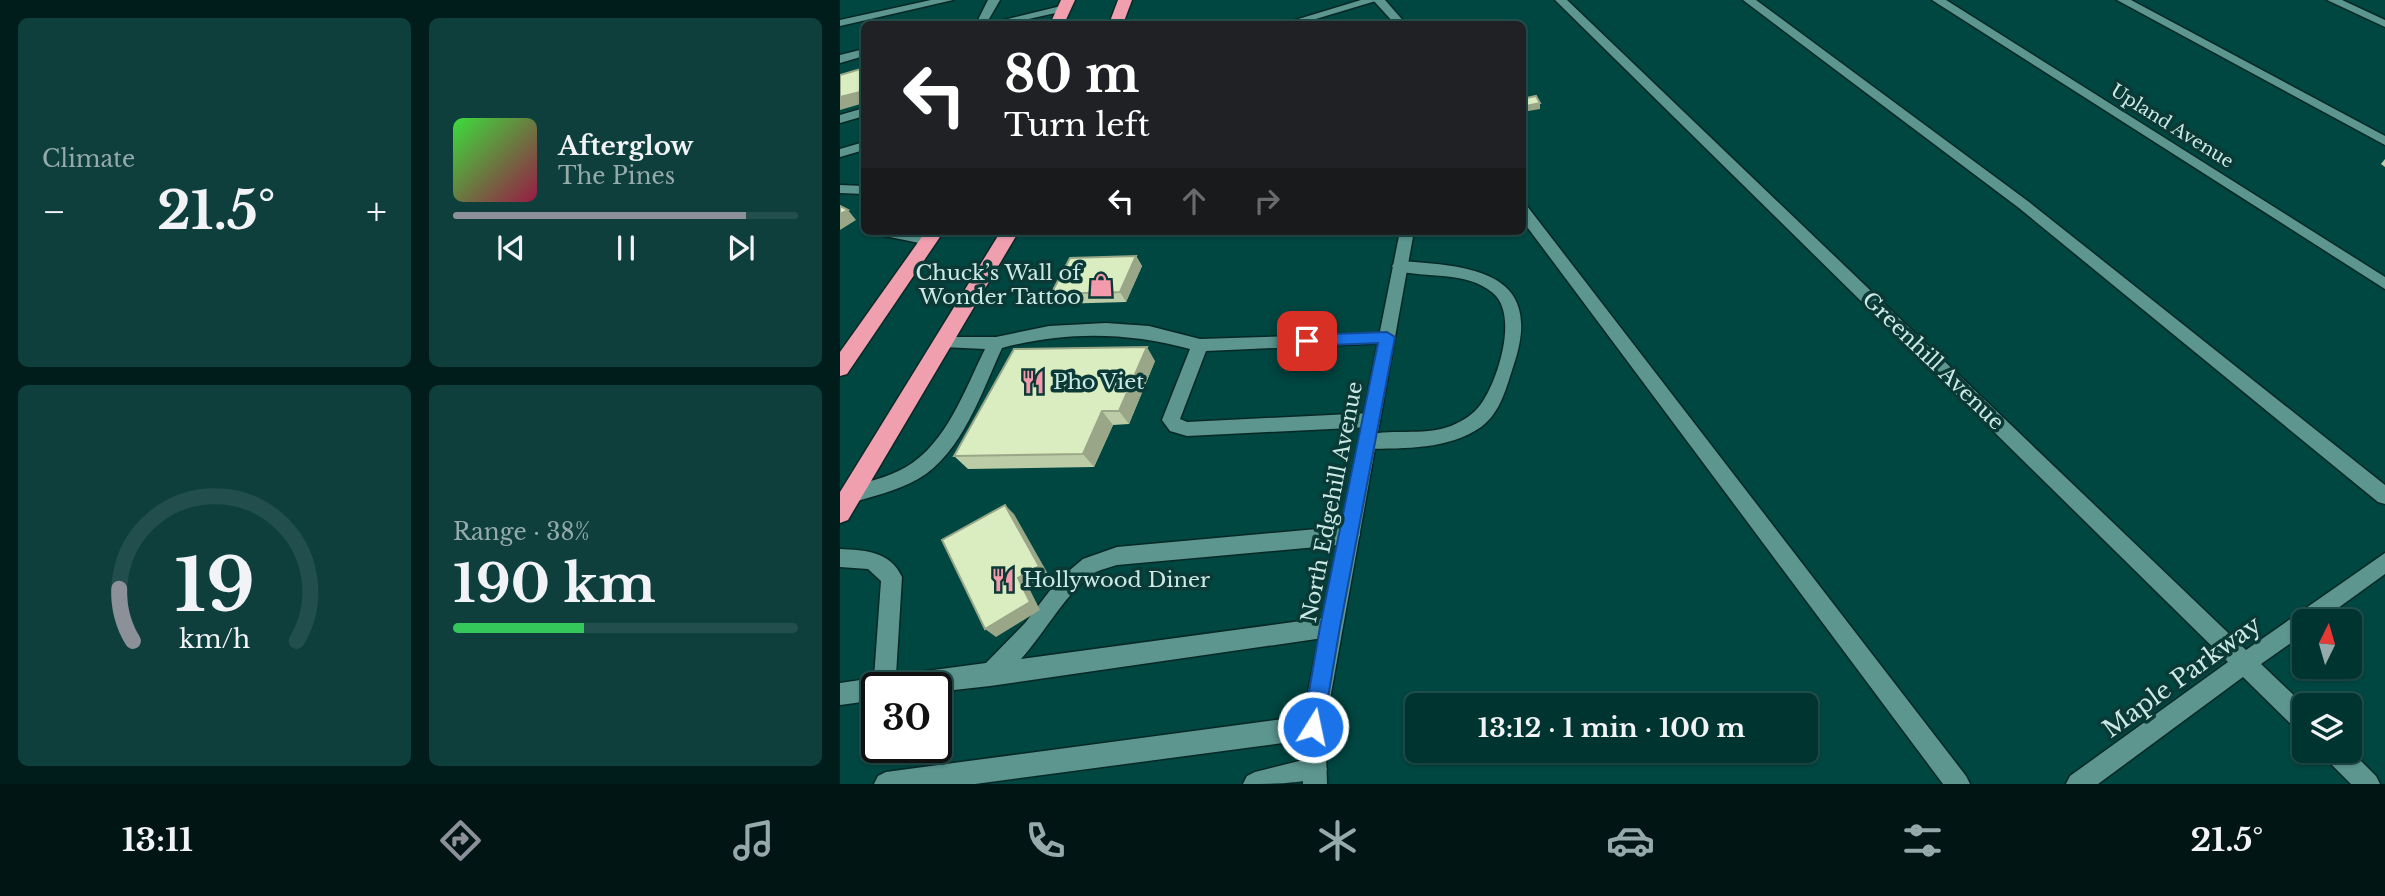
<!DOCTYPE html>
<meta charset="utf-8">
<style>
:root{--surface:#003431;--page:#0e3f3d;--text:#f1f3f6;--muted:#95aaab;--line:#224f4d;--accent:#8c9099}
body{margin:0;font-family:"Libre Baskerville",serif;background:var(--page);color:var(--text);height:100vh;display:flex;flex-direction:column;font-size:26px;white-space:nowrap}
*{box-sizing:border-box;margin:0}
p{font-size:23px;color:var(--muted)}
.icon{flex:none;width:38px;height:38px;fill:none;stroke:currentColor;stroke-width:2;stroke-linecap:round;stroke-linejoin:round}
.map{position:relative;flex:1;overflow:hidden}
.side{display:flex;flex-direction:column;gap:18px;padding:18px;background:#001d1b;width:840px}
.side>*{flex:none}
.hud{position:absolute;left:21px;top:21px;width:665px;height:214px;border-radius:10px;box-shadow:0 2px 5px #0004,0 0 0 2px var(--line);background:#202124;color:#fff;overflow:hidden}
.needle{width:46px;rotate:5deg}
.controls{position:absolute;left:1452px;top:609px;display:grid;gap:14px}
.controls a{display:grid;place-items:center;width:70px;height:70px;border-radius:10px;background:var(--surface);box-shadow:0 2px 5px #0004,0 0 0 2px var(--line);font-size:35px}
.speed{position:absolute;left:21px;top:672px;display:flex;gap:14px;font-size:35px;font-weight:700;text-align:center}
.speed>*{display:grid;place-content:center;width:91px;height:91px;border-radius:50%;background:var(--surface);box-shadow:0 2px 5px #0004,0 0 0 2px var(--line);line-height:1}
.speed .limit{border:4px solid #111;border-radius:10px;background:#fff;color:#111}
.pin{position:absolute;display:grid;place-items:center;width:60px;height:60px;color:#fff;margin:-30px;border-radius:14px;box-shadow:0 4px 10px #0006}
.me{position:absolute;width:77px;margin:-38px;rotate:10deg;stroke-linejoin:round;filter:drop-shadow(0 0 5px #0008)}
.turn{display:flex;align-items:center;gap:24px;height:147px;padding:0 28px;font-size:32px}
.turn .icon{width:91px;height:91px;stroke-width:2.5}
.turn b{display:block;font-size:49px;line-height:60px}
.lanes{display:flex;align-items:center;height:66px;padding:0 28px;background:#0003;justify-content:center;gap:35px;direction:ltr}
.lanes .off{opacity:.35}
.big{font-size:52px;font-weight:700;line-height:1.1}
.side .widget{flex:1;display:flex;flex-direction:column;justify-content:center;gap:10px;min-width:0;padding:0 24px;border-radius:10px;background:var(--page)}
.side .dial{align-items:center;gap:0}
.dial svg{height:182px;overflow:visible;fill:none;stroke:var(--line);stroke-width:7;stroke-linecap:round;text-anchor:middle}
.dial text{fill:var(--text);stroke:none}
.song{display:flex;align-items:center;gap:21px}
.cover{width:84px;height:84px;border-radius:10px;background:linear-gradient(135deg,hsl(120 70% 55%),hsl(340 70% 35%))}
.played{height:7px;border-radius:4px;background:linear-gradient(90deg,var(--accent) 85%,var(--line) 85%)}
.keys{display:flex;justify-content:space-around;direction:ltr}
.heat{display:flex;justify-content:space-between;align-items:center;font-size:38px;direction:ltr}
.charge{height:10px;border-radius:5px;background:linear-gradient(90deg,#34c759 38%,var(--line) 0)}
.side .tiles{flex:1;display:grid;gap:18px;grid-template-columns:repeat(2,1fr)}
.trip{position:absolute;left:565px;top:693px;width:413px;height:70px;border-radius:10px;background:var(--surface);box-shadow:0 2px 5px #0004,0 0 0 2px var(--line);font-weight:700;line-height:70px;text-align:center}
.dock{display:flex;height:112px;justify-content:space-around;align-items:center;background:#001514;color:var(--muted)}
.dock .icon{width:49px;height:49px}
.dock .current{color:var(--accent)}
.dock b{font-size:32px;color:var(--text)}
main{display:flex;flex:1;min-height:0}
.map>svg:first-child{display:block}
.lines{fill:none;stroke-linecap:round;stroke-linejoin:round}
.lane-casing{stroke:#082826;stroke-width:3}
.street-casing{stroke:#082826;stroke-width:3}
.secondary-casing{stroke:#082826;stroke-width:3}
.highway-casing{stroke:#082826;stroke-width:3}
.lane{fill:#5c968f;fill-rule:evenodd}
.street{fill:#5c968f;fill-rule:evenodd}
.secondary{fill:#5c968f;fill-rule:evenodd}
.highway{fill:#f09faf;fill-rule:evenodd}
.wall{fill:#bbcca6}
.shaded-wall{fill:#99a687}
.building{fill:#daedc1;stroke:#99a687;stroke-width:2}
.route{fill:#1a73e8;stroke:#114b97;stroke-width:2}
.labels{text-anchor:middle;stroke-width:7;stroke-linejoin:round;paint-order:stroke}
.far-street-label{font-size:18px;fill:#cce9e5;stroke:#0a3936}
.poi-label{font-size:21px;fill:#cce9e5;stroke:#0a3936;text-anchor:start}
.street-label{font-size:21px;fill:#cce9e5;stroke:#0a3936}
.near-street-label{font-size:24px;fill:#cce9e5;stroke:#0a3936}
</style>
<main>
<section class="side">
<div class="tiles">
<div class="widget"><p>Climate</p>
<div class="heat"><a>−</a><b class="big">21.5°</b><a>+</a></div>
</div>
<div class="widget">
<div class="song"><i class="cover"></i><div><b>Afterglow</b><p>The Pines</p></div></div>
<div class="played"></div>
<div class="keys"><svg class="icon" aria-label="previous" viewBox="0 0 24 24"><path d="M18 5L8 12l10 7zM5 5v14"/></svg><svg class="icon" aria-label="pause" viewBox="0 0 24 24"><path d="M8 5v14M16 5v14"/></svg><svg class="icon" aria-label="next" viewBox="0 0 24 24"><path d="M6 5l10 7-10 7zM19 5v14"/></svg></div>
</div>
<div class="widget dial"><svg viewBox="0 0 100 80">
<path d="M14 69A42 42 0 1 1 86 69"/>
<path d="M14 69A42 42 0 0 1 8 46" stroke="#8c9099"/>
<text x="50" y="56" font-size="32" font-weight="700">19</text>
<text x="50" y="72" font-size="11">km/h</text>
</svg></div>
<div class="widget"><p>Range · 38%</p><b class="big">190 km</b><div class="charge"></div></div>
</div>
</section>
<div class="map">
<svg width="1545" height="784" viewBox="0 0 1545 784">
<rect width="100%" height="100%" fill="#004641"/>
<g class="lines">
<g class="lane-casing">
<path id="lane" d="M91,0H113L0,26V20Z
M148,0H160L146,24H136Z
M903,0H916L1189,202L1545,485V504L1538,502L1179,208Z
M1277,0H1291L1545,136V145Z
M225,5L229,6V10L166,24H147Z
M24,49V56L0,63V55Z
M24,108V116L0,123V115Z
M0,185L24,186V194L0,193Z
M682,204L687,206L1126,776L1130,784H1103L682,220Z
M38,231H69L94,236L97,240L89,245L45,236Z
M560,261C634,266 706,272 673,367C666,389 660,413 641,427C608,450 565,448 527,449L521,447L518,442L521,437C549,427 582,437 611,426C623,421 634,414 641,404C658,380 679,315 653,293C625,270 587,279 555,270L552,266L555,262Z
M266,323L309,326L360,339L553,333L555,337L547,343L366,351L340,419L347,422L531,413L537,415L540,420L537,425L531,427L347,436L330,431L322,420L350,349C288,332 225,331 162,348C142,391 122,454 78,479C57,491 33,496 11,503L4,501L1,495L4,489C25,482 48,478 66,467C107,443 125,389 145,349L103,347L95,341L97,337H156L209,326Z
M510,526L517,529L520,535L517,541L510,544L277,565C271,567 262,569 256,572C227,590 205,633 181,659L490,617L498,620L501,627L498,634L490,637L150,686L96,692V688H37V700L0,705V683L34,678L41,581L28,569L0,567V549C25,550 50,551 62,577L56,675L146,663L185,623L218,580L243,559L277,547Z
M473,715L481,719L485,727L481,735L473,739L135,784H34L38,776L46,772Z
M475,757L483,761L487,769L483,777C458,784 430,784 403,784L407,776L415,772Z"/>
</g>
<g class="street-casing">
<path id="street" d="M533,0H545L566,24H555Z
M715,0H727L1406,650L1545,553V574L1480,621H1465V633L1421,664L1465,706V733L1457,730L1403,677L1258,784H1226L1230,776L1388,662Z
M1092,0H1106L1545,277V289Z
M1487,0H1502L1545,20V27Z
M24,142V150L0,157V149Z
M560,231H574L485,727L487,784H463L461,727Z
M1510,750L1536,776L1540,784H1511L1486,759L1482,751Z"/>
</g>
<g class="secondary-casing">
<path id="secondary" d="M521,0H539L459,24H442Z"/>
</g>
<g class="highway-casing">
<path id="highway" d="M221,0H235L224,24H210Z
M278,0H292L283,24H269Z
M86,231H104L7,374L0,376V352Z
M161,231H179L8,520L0,523V492Z"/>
</g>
<use href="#lane" class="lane"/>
<use href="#street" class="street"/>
<use href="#secondary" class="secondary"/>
<use href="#highway" class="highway"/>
</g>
<path class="wall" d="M1545,159V167L1541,164Z
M296,256L302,266L286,302L218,304L211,294Z
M315,361L289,424L273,425L254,467L128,469L114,456Z"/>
<path class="shaded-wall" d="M24,91V103L0,110V97Z
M700,103V109L682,112V107Z
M8,210L16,220L0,230V214Z
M296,256L302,266L286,302L280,292Z
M307,347L315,361L289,424L279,411Z
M262,411L273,425L254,467L243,454Z
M165,505L174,514L208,574L188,586L200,610L156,637L145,629L178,578Z"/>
<path class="building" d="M24,68V91L0,97V75Z
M696,96L700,103L682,107V99Z
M0,206L8,210L0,214Z
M296,256L280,292L211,294L230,258Z
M307,347L279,411H262L243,454L114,456L174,349Z
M165,505L199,566L178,578L190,602L145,629L102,540Z"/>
<path class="route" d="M547,332L555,337L500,627L483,727L480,735L473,738L466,735L463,727L480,627L538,343L467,346L459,341L467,335Z"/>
<defs>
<g id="shop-bare" transform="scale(1.89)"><path d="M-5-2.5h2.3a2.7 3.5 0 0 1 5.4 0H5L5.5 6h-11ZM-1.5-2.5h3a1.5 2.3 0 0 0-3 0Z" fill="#f39aac" stroke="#0a3936" stroke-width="2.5" paint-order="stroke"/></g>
<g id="restaurant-bare" transform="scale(1.89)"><path d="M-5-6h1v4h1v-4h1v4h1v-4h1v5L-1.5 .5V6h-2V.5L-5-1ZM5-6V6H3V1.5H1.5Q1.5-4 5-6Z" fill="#f39aac" stroke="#0a3936" stroke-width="2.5" paint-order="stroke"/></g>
</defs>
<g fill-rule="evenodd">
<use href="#shop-bare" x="261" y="285"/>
<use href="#restaurant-bare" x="193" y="382"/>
<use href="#restaurant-bare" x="163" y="580"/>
</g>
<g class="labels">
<g class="far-street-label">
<text transform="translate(1332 126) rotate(32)" y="6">Upland Avenue</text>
</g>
<g class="poi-label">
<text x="241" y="280" text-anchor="end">Chuck’s Wall of<tspan x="241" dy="24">Wonder Tattoo</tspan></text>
<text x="213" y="389">Pho Viet</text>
<text x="183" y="587">Hollywood Diner</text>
</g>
<g class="street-label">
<text transform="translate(1093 361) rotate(44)" y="7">Greenhill Avenue</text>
<text transform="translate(492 502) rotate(-79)" y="7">North Edgehill Avenue</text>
</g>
<g class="near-street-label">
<text transform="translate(1342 677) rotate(-36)" y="8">Maple Parkway</text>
</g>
</g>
</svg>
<div class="controls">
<a><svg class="needle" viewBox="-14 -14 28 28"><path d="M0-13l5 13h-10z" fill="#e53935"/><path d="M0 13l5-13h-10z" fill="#95aaab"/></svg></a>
<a><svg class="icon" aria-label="layers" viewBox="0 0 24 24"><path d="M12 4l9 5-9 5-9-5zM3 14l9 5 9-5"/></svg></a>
</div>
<div class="speed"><div class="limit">30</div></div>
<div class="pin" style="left:467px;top:341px;background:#d93025"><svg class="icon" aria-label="arrive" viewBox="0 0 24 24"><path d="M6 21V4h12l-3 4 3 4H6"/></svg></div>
<svg class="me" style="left:473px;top:727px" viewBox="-20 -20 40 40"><circle r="17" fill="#1a73e8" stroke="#fff" stroke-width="3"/><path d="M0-11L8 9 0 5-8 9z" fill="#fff"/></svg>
<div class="trip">13:12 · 1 min · 100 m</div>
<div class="hud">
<div class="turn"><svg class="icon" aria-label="left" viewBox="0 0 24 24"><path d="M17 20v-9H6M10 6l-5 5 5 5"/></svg><div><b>80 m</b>Turn left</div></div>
<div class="lanes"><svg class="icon" aria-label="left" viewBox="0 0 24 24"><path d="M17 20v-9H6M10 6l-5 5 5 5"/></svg><svg class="icon off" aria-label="ahead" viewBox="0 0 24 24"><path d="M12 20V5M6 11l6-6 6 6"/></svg><svg class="icon off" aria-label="right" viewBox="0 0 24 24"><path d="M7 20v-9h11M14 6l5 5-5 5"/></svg></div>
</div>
</div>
</main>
<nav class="dock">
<b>13:11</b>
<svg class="icon current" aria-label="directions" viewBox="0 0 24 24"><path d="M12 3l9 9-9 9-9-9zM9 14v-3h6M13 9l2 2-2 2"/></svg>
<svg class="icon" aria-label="music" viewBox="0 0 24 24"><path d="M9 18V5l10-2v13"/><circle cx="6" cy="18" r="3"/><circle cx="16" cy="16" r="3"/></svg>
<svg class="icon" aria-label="phone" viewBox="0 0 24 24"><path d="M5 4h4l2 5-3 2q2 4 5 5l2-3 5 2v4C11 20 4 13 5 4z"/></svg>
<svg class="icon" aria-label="climate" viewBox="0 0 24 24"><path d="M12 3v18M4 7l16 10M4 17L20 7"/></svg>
<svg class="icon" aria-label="car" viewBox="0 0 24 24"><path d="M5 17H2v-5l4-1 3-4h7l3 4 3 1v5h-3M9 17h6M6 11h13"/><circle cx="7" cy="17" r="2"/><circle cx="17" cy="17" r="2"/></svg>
<svg class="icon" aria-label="filters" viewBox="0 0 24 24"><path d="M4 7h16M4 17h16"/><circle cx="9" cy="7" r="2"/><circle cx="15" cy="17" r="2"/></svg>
<b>21.5°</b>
</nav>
